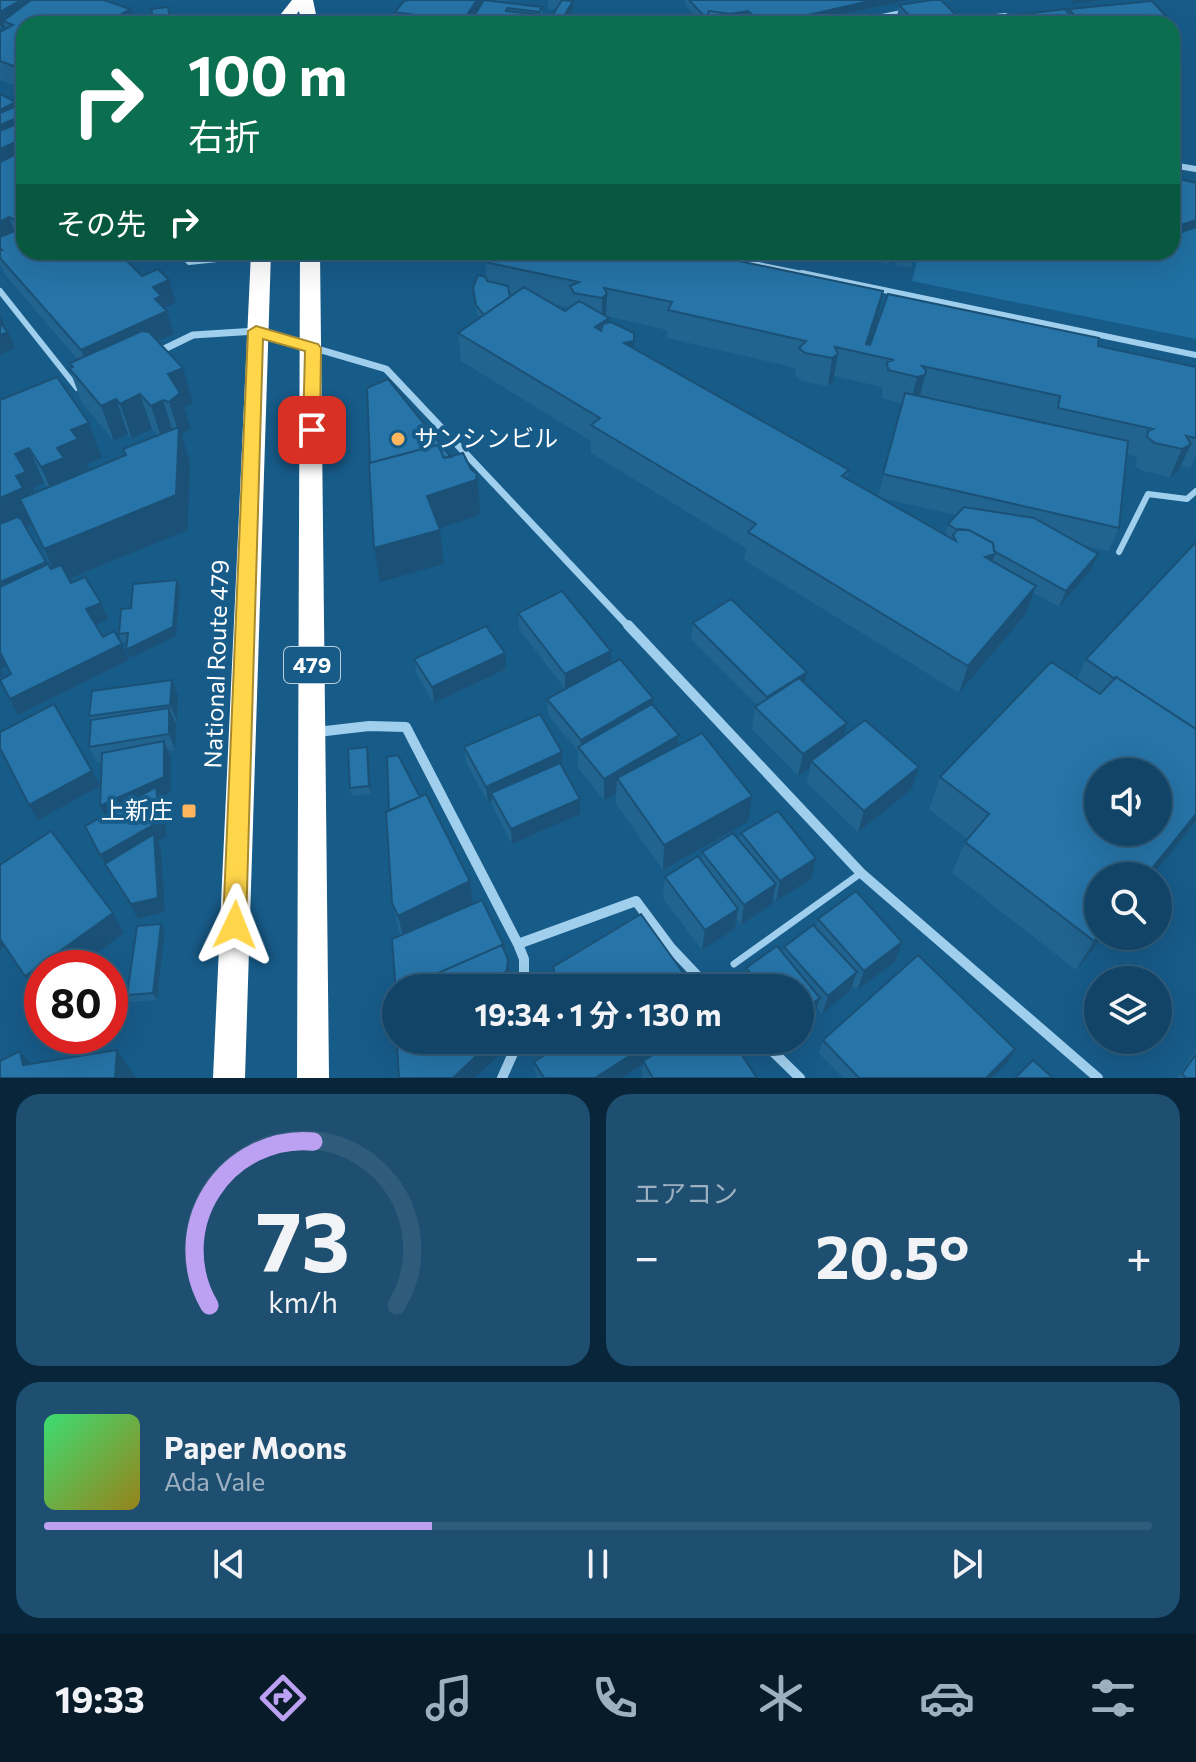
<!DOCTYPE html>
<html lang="ja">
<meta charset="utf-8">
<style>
:root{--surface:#114467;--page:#1e4e70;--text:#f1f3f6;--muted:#9cb0c0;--line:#305c7b;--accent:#bca0f2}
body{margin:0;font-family:Commissioner,"Noto Sans JP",sans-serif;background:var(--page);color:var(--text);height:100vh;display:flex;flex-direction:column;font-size:30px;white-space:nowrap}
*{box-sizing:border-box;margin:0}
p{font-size:26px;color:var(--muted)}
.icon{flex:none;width:44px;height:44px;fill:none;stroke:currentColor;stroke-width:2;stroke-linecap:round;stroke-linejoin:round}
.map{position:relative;height:1078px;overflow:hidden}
.details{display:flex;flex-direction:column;gap:16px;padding:16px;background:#092539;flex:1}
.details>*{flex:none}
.banner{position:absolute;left:16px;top:16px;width:1164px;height:244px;border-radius:24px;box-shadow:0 8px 32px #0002,0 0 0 2px var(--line);background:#0b6e4f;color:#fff;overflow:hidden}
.tools{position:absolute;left:1084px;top:758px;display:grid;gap:16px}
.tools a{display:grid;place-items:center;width:88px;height:88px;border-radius:50%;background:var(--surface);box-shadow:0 8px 32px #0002,0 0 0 2px var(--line);font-size:40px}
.speed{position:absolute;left:24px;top:950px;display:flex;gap:16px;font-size:40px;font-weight:700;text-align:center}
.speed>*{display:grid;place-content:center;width:104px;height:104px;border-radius:50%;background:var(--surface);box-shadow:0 8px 32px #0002,0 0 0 2px var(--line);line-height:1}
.speed .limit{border:12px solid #d22;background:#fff;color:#111}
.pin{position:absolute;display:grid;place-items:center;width:68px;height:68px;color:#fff;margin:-34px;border-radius:16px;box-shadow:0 4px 12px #0006}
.me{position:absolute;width:88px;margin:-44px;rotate:2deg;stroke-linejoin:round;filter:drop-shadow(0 0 6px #0008)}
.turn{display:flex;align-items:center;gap:28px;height:168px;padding:0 40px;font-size:36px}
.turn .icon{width:104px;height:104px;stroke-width:2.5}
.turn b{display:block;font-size:56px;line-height:68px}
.then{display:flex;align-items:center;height:76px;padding:0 40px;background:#0003;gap:16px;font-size:30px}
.big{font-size:60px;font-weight:700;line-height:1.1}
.details .widget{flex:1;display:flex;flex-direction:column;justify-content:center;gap:12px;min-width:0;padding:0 28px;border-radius:24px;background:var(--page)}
.details .dial{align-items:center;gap:0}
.dial svg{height:208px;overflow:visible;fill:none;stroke:var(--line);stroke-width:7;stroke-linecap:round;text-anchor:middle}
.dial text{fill:var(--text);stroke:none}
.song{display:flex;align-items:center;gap:24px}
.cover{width:96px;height:96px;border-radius:12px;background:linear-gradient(135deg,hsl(140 70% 55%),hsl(50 70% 35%))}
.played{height:8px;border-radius:4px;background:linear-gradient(90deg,var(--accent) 35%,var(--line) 35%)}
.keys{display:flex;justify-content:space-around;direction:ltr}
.heat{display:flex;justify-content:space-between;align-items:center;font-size:44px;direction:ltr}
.details .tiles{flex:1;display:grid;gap:16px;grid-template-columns:1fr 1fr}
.widget:last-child{grid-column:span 2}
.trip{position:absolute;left:382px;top:974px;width:432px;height:80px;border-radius:40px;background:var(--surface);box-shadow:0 8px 32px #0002,0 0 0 2px var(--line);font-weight:700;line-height:80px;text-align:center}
.menu{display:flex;height:128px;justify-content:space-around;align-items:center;background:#071b29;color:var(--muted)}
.menu .icon{width:56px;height:56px}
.menu .active{color:var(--accent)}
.menu b{font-size:36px;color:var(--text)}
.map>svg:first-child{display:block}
.green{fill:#2070a3}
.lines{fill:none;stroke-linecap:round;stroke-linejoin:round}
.lane-far2{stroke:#a0cfee;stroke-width:4}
.lane-far1{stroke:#a0cfee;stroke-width:6}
.lane{stroke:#a0cfee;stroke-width:7}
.street-far2{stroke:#a0cfee;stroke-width:6}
.street-far1{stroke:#a0cfee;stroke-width:7}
.street{stroke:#a0cfee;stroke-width:10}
.highway{fill:#fff;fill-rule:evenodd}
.wall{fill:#216490;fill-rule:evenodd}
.shaded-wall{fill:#1b5176}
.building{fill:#2674a8;stroke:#1b5176;stroke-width:2;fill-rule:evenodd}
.route{fill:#ffd54a;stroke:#a68a30;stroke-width:2}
.poi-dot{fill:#ffb65d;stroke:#175b89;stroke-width:3}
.labels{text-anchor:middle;stroke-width:8;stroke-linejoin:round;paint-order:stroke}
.shield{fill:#175b89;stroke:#b9cedc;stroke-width:2}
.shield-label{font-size:22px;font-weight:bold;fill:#fff}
.poi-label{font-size:24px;fill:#fff;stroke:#175b89;text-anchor:start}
.street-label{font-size:24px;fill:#fff;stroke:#175b89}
</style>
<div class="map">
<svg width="1196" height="1078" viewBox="0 0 1196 1078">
<rect width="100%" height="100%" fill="#175b89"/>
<path class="green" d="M1196,228V339L912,281L919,252H1172V237Z"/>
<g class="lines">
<path class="lane-far2" d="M178,252L189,263L257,256
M700,252L812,275
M313,254L337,252"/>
<path class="lane-far1" d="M802,273L1196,355
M0,291L77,388
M1119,552L1148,494L1187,499L1196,491"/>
<path class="lane" d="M734,964L861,873"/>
<path class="street-far2" d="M958,21L1005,16
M849,24L906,12
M1172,165L1196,169"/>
<path class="street-far1" d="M158,352L193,335L256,331L386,369L629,627"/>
<path class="street" d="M628,625L861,873L1098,1078
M317,732L369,726L406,727L518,944L524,959V988
M518,944L636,901L671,948L709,988
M761,1040L800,1078
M502,1078L519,1040"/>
<path class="highway" d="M292,0H313L318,24H302L299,11L289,24H273Z
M251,252H271L245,1078H213Z
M300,252H320L329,1078H297Z"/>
</g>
<path class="wall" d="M0,0H109V2L130,9L135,24H24V89L0,80V32L6,29L5,27L0,28Z
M488,0H511L501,2L542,7L543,15L552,16L556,9H548V0H561L560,2L573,1V9L564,24H396L395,12Z
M685,0H907L802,24H703L685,5Z
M899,5L965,24H869L874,23V21L897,17Z
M1069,9L1173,24L1172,28V24H978L979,20L1068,12Z
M0,94L17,106H24V252L142,276L176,303L165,308L167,311L174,334L158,342L193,403L184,407L191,428L182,435L190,462L188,530L69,579L71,583L108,619L95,625L103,637L129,660L18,715L10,699L11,674L8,667L1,669L4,675L0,677V400L89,423L102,458L87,464L90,470L125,456L158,436L152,429L132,439L128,434L114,441L82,403L69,368L72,367L70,363L78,360L5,275L0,264ZM44,483L47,488L35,492L33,488ZM32,525L52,569H51L47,565L26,528Z
M717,252L716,256L878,319L869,345L1098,346L1196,367V455L1190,468L1181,466L1178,472L1170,477L1143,471L1135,466L1137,457L1126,454L1119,528L1109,551L1082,545L1091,570L1059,607L1034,593L1026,614L959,693L744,560L746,548L591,453V441L461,361L458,333L480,318L477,313L473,288L486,277L485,262ZM556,305L566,307L569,308L565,311ZM606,316L667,330V338L796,368L795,376L801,381L828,386L833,382L834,376L882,387V398L902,404L878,496L847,479L849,470L633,349L609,323ZM920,396L1050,425L920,397ZM880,498L956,515L948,524L945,534Z
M828,252H853L852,256Z
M863,252H892L889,264L862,259Z
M898,252H915L911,268L895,266Z
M1196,542V821L1152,876L1098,936L1076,970L952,873L965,842L967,839L929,809L940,777L1077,679L1086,659Z
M177,580L180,589L176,636L130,658L127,642H122L119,634L131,608Z
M518,613L611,663L653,705L679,735L678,745L748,822L663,870L616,804V793L604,800L578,768V751L548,715L547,699L565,689L519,629Z
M693,623L805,682L844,736L919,767L912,789L858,832L807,783L810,768L798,776L752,729L755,707L757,705L691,639Z
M414,659L506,669L434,703L417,675Z
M178,696L177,721H175V750L168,751L171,757V792L161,797L163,802L167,836L158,841L161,848L165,912L138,919L113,879L85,826L105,815L100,806L102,762H97L89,747L91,720L89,716Z
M367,747L369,755L371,794L352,796L350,788Z
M464,747L562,752V768L580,814L512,844L493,808L492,800L488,802L466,763Z
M420,797L470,881L473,904L504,951L510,978V988H396V994L392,939L400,935L392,903Z
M741,833L816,858L811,879L776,901L773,898L772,904L741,925L737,919L735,929L702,950L663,898L665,877L701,860L702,852L739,840Z
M818,919L902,942L895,962L857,990L852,985L850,991L822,1014L817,1008L814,1016L800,988H744L743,987L746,968L783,953L784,947L816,928Z
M161,924L165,931L157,1000L131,1002L127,995Z
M553,967L694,988H554Z
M550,1040H732L757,1078H642L643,1064L622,1078H536L534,1062L555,1049Z
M823,1040L1008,1062L992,1078H843L819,1053Z
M1196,1050V1078H1177Z"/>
<path class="shaded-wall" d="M21,0H46L3,21L5,27L2,29L0,24V12Z
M462,0H487L481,2V11L472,24H462Z
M874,0H907L802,24H783L786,20Z
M1073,0H1101L1072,4Z
M573,1V9L564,24H559Z
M130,9L135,24H105Z
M748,11V19L706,18Z
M16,102L21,116L24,115V133L0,132V110Z
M24,138V156L0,167V149Z
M9,217L18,240L0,248V222Z
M1196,220V228L1172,236V228Z
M169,280L176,303L164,308L167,311L174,334L89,373L81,350L153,287Z
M883,291L878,319L866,354V344Z
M607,294L606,319L609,318L608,346L595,327L602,323V298Z
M0,314L5,327L0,329Z
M8,332L15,348L0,355V335Z
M634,341L633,370L624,343Z
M838,354L833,382L828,386L832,358Z
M183,368L193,403L184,407L191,428L182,435L190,462L188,530L59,583L44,549L179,434L169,402L168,374Z
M925,375L918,404L910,406L917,377Z
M140,394L152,429L132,439L120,404Z
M116,399L128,434L114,441L101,406Z
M163,400L174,435L162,440L151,406Z
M89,423L102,458L87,464L91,474L56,502L41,467L71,430Z
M1191,444L1178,472L1170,477L1182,449Z
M29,448L44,483L33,488L41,507L32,525L0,539V498L16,476L15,454Z
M477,474L480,508L479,515L432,531L427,496Z
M440,530L444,564L380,582L374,548Z
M995,554L986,582L985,557Z
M1098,554L1091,570L1059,607L1066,591Z
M46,562L53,579L0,602V582Z
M177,580L180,589L176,636L130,658L126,650Z
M1036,586L1026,614L959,693L968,666Z
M101,603L108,619L94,626L86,609Z
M122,644L129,660L18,715L10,699Z
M0,651L8,666L1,669L4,675L0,677Z
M611,651V667L565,690V674Z
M505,653L506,669L434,703L432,687Z
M807,672L804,687L765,713L767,697Z
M172,680L178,696L177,721L170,705Z
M653,698V714L581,751V740Z
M169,708L176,724L175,750L169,734Z
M847,723L842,745L811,761L810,768L798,776L803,754Z
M679,735L677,757L617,778L616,793L604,800V779Z
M164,741L171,757V792L161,797L163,802L167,836L158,841L161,848L165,912L138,919L100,855L108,821L100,806Z
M367,747L369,755L371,794L369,786Z
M562,752V768L491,793L492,800L488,802L486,787Z
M919,767L912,789L858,832L864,811Z
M92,771L100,786L38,820L29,805Z
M752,796L748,822L663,870L664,845Z
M580,799V814L512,844L511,829Z
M1196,814V821L1152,876H1146Z
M816,858L811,879L776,901L780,881Z
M470,881L474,912L405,945L398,916Z
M776,884L772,904L741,925L744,905Z
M738,909L735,929L702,950L705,930Z
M113,913L124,933L76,968H42V992L39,995L25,976Z
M161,924L165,931L157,1000L153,993Z
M1098,936H1104L1076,970L1094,941Z
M0,938L6,946L0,950Z
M902,942L895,962L857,990L864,971Z
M508,959L510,978L509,988L503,973Z
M857,972L850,991L822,1014L828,996Z
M820,998L814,1016L800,1027V1012Z
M493,1040H504L501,1053L475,1078H453Z
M654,1040H680L643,1061V1064L622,1078H595Z
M1015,1049L1008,1062L992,1078H986Z
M117,1050L136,1078H115Z
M20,1051L42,1078L23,1065Z"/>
<path class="building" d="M0,0H21L0,12Z
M31,0H104L130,9L105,24H24V70L0,61V32L13,25L3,21Z
M409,0H477L462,22L395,12L404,1Z
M484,0L542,7L539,12L507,8L506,11L552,16L562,0L573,1L559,24H469Z
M689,0H874L786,20L788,22L783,23L784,24H762L758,20V18L755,17L748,11L730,14L709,11L706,18Z
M932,0H941L965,24H917L899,5Z
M1152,1L1173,24H1081L1069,9Z
M168,7L171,24H154L151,9Z
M1065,9L1078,24H983L979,20Z
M709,11L758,18L756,23L760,24H703Z
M901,17L907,24H877L874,21Z
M0,94L16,102L0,110Z
M21,104L24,106V115L0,125V113Z
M24,121V138L0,149V131Z
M24,150V225L9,217L0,222V162Z
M1172,177L1196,183V220L1172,228Z
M24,227V252H118L142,276L158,269L169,280L153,287L161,296L155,299L167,311L81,350L0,258V250H2L0,248V237Z
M492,252H716L715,256L883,291L866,344L870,345L888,294L1099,338L1098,346L1196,367V438L1186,436L1191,444L1182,449L1155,443L1147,437L1148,431L1153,429L1058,408L1060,396L922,366L926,370L925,375L917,377L888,370L887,362L894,360L835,347L838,354L832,358L805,353L799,348L806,341L668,310L672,302L604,288L607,294L602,298L574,293L570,286L579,282L485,262Z
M873,252H891L890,255Z
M898,252H915L913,260L897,257Z
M478,275L486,277L487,281L508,286L510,297L484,315L476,305L473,288Z
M524,287L565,311L579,301L609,318L595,327L601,331L603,324L611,322L634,333V341L624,343L849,470L842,476L956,541L953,535L958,529L969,530L993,543L995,554L985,557L1036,586L968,666L748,532L756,524L591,425L600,418L458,333Z
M0,323L8,332L0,335Z
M142,331L149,332L183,368L168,374L180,393L169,402L163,400L151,406L140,394L120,404L116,399L101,406L69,368L73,367L70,363Z
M57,377L89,423L71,430L78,439L57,448L64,458L41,467L29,448L15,454L26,472L16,476L23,488L0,498V400Z
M388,379L451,457L444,458L438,445L370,463L367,388Z
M905,393L1128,441L1119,528L883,474Z
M179,427L176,495L44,549L20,499L126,455L123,449Z
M438,445L444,458L463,453L471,469L477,474L476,480L427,496L440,530L374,548L369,463Z
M964,507L1034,518L1098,554L1066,591L994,551L993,543L969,530H957L948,524Z
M17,517L21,519L46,562L0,582V524Z
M1196,542V729L1116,677L1115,679L1086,659Z
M48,564L51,569L61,565L71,583L85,577L101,603L86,609L103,637L114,631L122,644L10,699L0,680L11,674L0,652V587Z
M177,580L173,627L126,650L128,633L119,634L121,609L131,608L133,584Z
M562,591L611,651L565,674L518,613Z
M731,599L807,672L767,697L693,623Z
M486,626L505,653L432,687L414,659Z
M620,659L653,698L581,740L547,699Z
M1051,662L1100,694L1116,677L1196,729V814L1146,876H1098V936L1094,941L965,842L989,814L940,777ZM1098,772H1158V832H1098Z
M799,678L847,723L803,754L755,707Z
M172,680L170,705L89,716L92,691Z
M54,704L92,771L29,805L0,748V732Z
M652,704L679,735L604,779L578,747Z
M169,708V734L89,747L91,720Z
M540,714L562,752L486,787L464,747Z
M865,720L919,767L864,811L811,761Z
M702,733L752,796L664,845L617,778Z
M164,741V777L100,806L102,753Z
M367,747L369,786L350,788L348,749Z
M398,755L420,797L389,810L387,757Z
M560,763L580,799L511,829L491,793Z
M156,787L160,821L100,855L85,826Z
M426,794L470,881L398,916L392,903L386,812Z
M778,811L816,858L780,881L741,833Z
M51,831L113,913L25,976L0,939V865Z
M733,833L776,884L744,905L702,852Z
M154,834L158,898L131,904L105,864Z
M698,856L738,909L705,930L665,877Z
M856,891L902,942L864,971L818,919Z
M482,900L504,946H502V945L404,988H396V993L392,939Z
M641,914L694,988H559L553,967Z
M161,924L153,993L127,995L137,926Z
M813,925L857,972L828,996L784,947Z
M502,945L508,959L507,971L503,973L510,988H404Z
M777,946L820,998L800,1012V988H763L746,968Z
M918,955L1015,1049L986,1078H859L823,1040Z
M408,1040H493L453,1078H399L397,1045Z
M560,1040H654L595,1078H544L534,1062L562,1044Z
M678,1040H732L757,1078H653L643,1061Z
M117,1050L115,1078H0V1061L20,1051L23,1065Z
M1196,1054V1078H1186L1182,1074Z
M1033,1060L1053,1078H1015Z"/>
<path class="route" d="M256,326L318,344L321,348L320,430L312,436L303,430L305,351L263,339L246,925L243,933L235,936L227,933L223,925L248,331Z"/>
<g class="poi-dot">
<circle cx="398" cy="439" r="8"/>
<rect x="181" y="803" width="16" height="16" rx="4"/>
</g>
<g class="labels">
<rect class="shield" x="284" y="647" width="56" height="36" rx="6"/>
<g class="shield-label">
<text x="312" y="673">479</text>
</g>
<g class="poi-label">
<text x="414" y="447">サンシンビル</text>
<text x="173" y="819" text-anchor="end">上新庄</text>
</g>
<g class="street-label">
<text transform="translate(217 664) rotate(-88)" y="8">National Route 479</text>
</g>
</g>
</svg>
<div class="tools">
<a><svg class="icon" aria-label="sound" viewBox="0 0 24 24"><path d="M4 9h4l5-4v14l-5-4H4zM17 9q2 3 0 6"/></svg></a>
<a><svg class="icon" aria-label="search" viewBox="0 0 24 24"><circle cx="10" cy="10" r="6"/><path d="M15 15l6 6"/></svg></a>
<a><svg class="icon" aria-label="layers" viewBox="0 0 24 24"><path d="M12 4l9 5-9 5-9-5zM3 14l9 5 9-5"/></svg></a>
</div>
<div class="speed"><div class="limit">80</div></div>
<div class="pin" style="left:312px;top:430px;background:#d93025"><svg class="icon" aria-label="arrive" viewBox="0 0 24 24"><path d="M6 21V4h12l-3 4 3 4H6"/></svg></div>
<svg class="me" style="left:235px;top:925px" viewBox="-20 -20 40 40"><path d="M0-17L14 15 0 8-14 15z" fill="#ffd54a" stroke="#fff" stroke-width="4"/></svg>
<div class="trip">19:34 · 1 分 · 130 m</div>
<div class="banner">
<div class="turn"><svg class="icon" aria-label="right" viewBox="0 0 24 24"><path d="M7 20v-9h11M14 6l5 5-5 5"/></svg><div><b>100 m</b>右折</div></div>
<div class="then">その先<svg class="icon" aria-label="right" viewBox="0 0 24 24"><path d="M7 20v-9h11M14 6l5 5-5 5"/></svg></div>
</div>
</div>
<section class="details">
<div class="tiles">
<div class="widget dial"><svg viewBox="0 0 100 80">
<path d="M14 69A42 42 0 1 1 86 69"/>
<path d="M14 69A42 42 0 0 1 54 6" stroke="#bca0f2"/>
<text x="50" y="56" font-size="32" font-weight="700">73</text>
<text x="50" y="72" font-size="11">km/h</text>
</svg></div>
<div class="widget"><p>エアコン</p>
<div class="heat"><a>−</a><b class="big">20.5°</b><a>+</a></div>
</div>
<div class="widget">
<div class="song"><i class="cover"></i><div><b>Paper Moons</b><p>Ada Vale</p></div></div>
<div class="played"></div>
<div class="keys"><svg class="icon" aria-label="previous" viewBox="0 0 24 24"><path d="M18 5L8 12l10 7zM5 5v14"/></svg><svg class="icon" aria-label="pause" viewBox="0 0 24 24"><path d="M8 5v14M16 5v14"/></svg><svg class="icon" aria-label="next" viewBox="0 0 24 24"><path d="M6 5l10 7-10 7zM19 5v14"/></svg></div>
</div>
</div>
</section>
<nav class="menu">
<b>19:33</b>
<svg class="icon active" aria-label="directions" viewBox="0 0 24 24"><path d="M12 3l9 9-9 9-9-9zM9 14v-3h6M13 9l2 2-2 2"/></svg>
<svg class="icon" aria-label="music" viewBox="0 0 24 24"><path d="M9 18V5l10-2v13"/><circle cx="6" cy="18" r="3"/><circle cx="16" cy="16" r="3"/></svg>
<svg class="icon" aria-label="phone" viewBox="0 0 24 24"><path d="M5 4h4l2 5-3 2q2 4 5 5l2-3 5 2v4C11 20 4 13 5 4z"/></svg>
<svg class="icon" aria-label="climate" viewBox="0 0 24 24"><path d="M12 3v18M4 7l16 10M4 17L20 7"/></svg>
<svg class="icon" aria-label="car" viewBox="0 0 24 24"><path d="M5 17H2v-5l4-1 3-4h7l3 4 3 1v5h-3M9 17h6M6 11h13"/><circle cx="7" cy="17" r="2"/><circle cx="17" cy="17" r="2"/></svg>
<svg class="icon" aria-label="filters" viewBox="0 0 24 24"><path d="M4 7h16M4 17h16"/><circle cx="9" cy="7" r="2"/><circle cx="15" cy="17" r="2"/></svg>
</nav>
